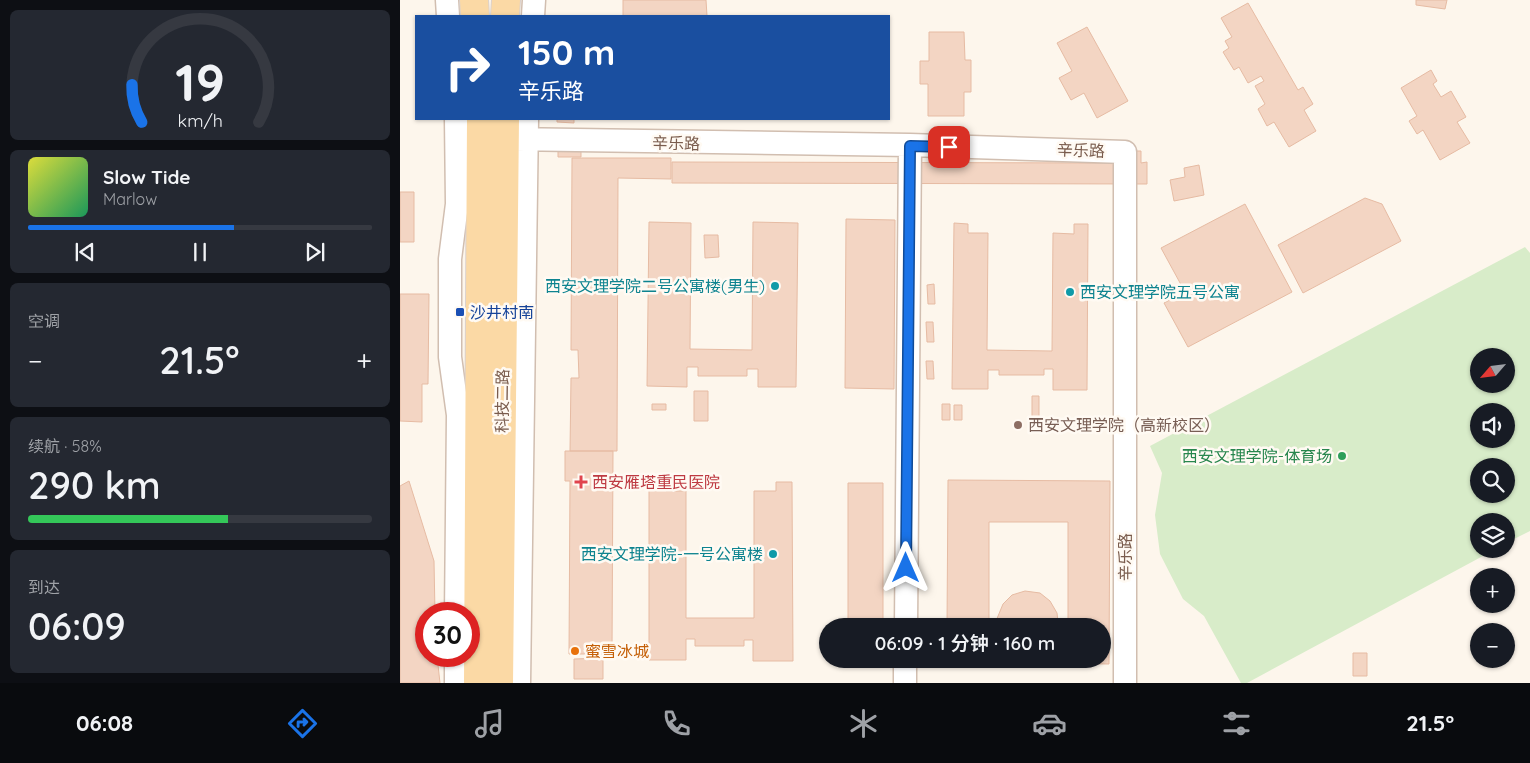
<!DOCTYPE html>
<html lang="zh">
<meta charset="utf-8">
<style>
:root{--surface:#171b24;--page:#242831;--text:#f1f3f6;--muted:#9ea1a6;--line:#363941;--accent:#1a73e8}
body{margin:0;font-family:Quicksand,"Noto Sans SC",sans-serif;background:var(--page);color:var(--text);height:100vh;display:flex;flex-direction:column;font-size:19px;white-space:nowrap}
*{box-sizing:border-box;margin:0}
p{font-size:16px;color:var(--muted)}
.icon{flex:none;width:28px;height:28px;fill:none;stroke:currentColor;stroke-width:2;stroke-linecap:round;stroke-linejoin:round}
.map{position:relative;flex:1;overflow:hidden}
.side{display:flex;flex-direction:column;gap:10px;padding:10px;background:#0d0f14;width:400px}
.side>*{flex:none}
.top-card{position:absolute;left:15px;top:15px;width:475px;height:105px;border-radius:0px;box-shadow:0 1px 4px #0004;background:#1a4fa0;color:#fff;overflow:hidden}
.needle{width:32px;rotate:242deg}
.buttons{position:absolute;left:1070px;top:348px;display:grid;gap:10px}
.buttons a{display:grid;place-items:center;width:45px;height:45px;border-radius:50%;background:var(--surface);box-shadow:0 1px 4px #0004;font-size:25px}
.speed{position:absolute;left:15px;top:602px;display:flex;gap:10px;font-size:25px;font-weight:700;text-align:center}
.speed>*{display:grid;place-content:center;width:65px;height:65px;border-radius:50%;background:var(--surface);box-shadow:0 1px 4px #0004;line-height:1}
.speed .limit{border:8px solid #d22;background:#fff;color:#111}
.pin{position:absolute;display:grid;place-items:center;width:42px;height:42px;color:#fff;margin:-21px;border-radius:10px;box-shadow:0 2px 8px #0006}
.me{position:absolute;width:55px;margin:-28px;rotate:0deg;stroke-linejoin:round;filter:drop-shadow(0 0 4px #0008)}
.turn{display:flex;align-items:center;gap:18px;height:105px;padding:0 20px;font-size:22px}
.turn .icon{width:65px;height:65px;stroke-width:2.5}
.turn b{display:block;font-size:35px;line-height:42px}
.big{font-size:38px;font-weight:600;line-height:1.1}
.side .tile{flex:1;display:flex;flex-direction:column;justify-content:center;gap:8px;min-width:0;padding:0 18px;border-radius:8px;background:var(--page)}
.side .dial{align-items:center;gap:0}
.dial svg{height:130px;overflow:visible;fill:none;stroke:var(--line);stroke-width:7;stroke-linecap:round;text-anchor:middle}
.dial text{fill:var(--text);stroke:none}
.song{display:flex;align-items:center;gap:15px}
.cover{width:60px;height:60px;border-radius:8px;background:linear-gradient(135deg,hsl(60 70% 55%),hsl(150 70% 35%))}
.played{height:5px;border-radius:2px;background:linear-gradient(90deg,var(--accent) 60%,var(--line) 60%)}
.keys{display:flex;justify-content:space-around;direction:ltr}
.heat{display:flex;justify-content:space-between;align-items:center;font-size:28px;direction:ltr}
.charge{height:8px;border-radius:4px;background:linear-gradient(90deg,#34c759 58%,var(--line) 0)}
.trip{position:absolute;left:419px;top:618px;width:292px;height:50px;border-radius:25px;background:var(--surface);box-shadow:0 1px 4px #0004;font-weight:600;line-height:50px;text-align:center}
.menu{display:flex;height:80px;justify-content:space-around;align-items:center;background:#090b0e;color:var(--muted)}
.menu .icon{width:35px;height:35px}
.menu .current{color:var(--accent)}
.menu b{font-size:22px;color:var(--text)}
main{display:flex;flex:1;min-height:0}
.map>svg:first-child{display:block}
.green{fill:#d8ecc9;fill-rule:evenodd}
.building{fill:#f3d5c3;stroke:#e6bba3;fill-rule:evenodd}
.lines{fill:none;stroke-linecap:round;stroke-linejoin:round}
.minor-casing{stroke:#d1beb0;stroke-width:25}
.major-casing{stroke:#dad1cd;stroke-width:30}
.minor{stroke:#fff;stroke-width:22}
.major{stroke:#fbd9a5;stroke-width:28}
.route-casing{stroke:#114b97;stroke-width:12}
.route{stroke:#1a73e8;stroke-width:9}
.culture-dot{fill:#0f9aa8;stroke:#fffaf3;stroke-width:2}
.transit-dot{fill:#1a4fb4;stroke:#fffaf3;stroke-width:2}
.education-dot{fill:#8d6e63;stroke:#fffaf3;stroke-width:2}
.leisure-dot{fill:#2e9e5b;stroke:#fffaf3;stroke-width:2}
.health-dot{fill:#e0444e;stroke:#fffaf3;stroke-width:2}
.food-dot{fill:#e8710a;stroke:#fffaf3;stroke-width:2}
.labels{text-anchor:middle;stroke-width:5;stroke-linejoin:round;paint-order:stroke}
.street-label{font-size:16px;fill:#7a5c4d;stroke:#fffaf3}
.culture-label{font-size:16px;fill:#0d838f;stroke:#fffaf3;text-anchor:end}
.transit-label{font-size:16px;fill:#164399;stroke:#fffaf3;text-anchor:start}
.education-label{font-size:16px;fill:#785e54;stroke:#fffaf3;text-anchor:start}
.leisure-label{font-size:16px;fill:#27864d;stroke:#fffaf3;text-anchor:end}
.health-label{font-size:16px;fill:#be3a42;stroke:#fffaf3;text-anchor:start}
.food-label{font-size:16px;fill:#c56008;stroke:#fffaf3;text-anchor:start}
</style>
<main>
<section class="side">
<div class="tile dial"><svg viewBox="0 0 100 80">
<path d="M14 69A42 42 0 1 1 86 69"/>
<path d="M14 69A42 42 0 0 1 8 46" stroke="#1a73e8"/>
<text x="50" y="56" font-size="32" font-weight="700">19</text>
<text x="50" y="72" font-size="11">km/h</text>
</svg></div>
<div class="tile">
<div class="song"><i class="cover"></i><div><b>Slow Tide</b><p>Marlow</p></div></div>
<div class="played"></div>
<div class="keys"><svg class="icon" aria-label="previous" viewBox="0 0 24 24"><path d="M18 5L8 12l10 7zM5 5v14"/></svg><svg class="icon" aria-label="pause" viewBox="0 0 24 24"><path d="M8 5v14M16 5v14"/></svg><svg class="icon" aria-label="next" viewBox="0 0 24 24"><path d="M6 5l10 7-10 7zM19 5v14"/></svg></div>
</div>
<div class="tile"><p>空调</p>
<div class="heat"><a>−</a><b class="big">21.5°</b><a>+</a></div>
</div>
<div class="tile"><p>续航 · 58%</p><b class="big">290 km</b><div class="charge"></div></div>
<div class="tile"><p>到达</p><b class="big">06:09</b></div>
</section>
<div class="map">
<svg width="1130" height="683" viewBox="0 0 1130 683">
<rect width="100%" height="100%" fill="#fdf6ec"/>
<path class="green" d="M1125,247L1130,253V531L1106,543V521H1079V549H1096L847,683H841L804,616L783,599L760,554L755,515L762,473L750,446ZM1079,356H1106V384H1079ZM1106,411V439H1079V411ZM1106,466V494H1079V466Z"/>
<path class="building" d="M223,0H306L307,16H223Z
M1016,0H1047L1045,9L1016,5Z
M848,3L898,90L903,87L913,104L904,110L916,131L889,147L874,122L867,126L858,109L865,104L855,86L864,81L861,76L848,83L839,67L834,70L823,52L829,48L825,41L832,37L821,18Z
M687,27L728,101L697,118L684,93L671,100L659,78L672,71L657,43Z
M529,32H564L565,60H571V92H564V116H528V84H520V61H529Z
M1031,70L1037,81L1033,84L1041,97L1051,91L1066,117L1057,122L1070,143L1040,160L1023,130L1017,134L1009,121L1017,116L1001,88Z
M157,119H174V123L157,122Z
M181,147V157H158V148Z
M714,151H741V163L747,162V184L272,183V162L714,163Z
M172,158H271V179L218,178L217,451H170L171,378H179L178,350H171Z
M799,165L804,195L774,201L770,180L785,177L784,168Z
M0,192H14V242H0Z
M965,198L982,204L1001,241L903,293L878,245Z
M845,204L892,292L788,347L764,303L785,292L761,248Z
M446,219L495,220L494,389L445,388Z
M249,222L291,223L290,349L352,350L353,222L398,223L396,387H358V369H347V376H298V367H287V387L247,386Z
M554,223L568,224V233H588L587,350L652,351L653,233L674,234V224H688L687,390H653V369H644V375H599V370H588V389H552Z
M304,235H318L319,257L305,258Z
M534,284L535,304H528L527,285Z
M0,294H29L28,384H22V422L0,421Z
M526,322H533L534,342H527Z
M526,361H533L534,379H527Z
M294,391H308V421H294Z
M632,396H639V422H632Z
M252,404H266V410H252Z
M542,404H550V420H542Z
M554,405H562V420H554Z
M165,451H213L212,654H169L170,481H165Z
M548,480L710,481L709,664L547,662V659H702V626H547ZM589,522H668V622H658L657,613L650,601L640,593L625,591L612,595L603,604L596,621H589Z
M9,481L34,561L35,614H26V656H37L40,683H0V486Z
M249,481H266V491H286V618H354V491H376V482H392L393,661H353V640H344V646H295V639H286V660H249Z
M448,483H483V626H448Z
M953,653H967V676H953Z
M203,658V679H174V659Z
M448,659H483V662H448Z"/>
<g class="lines">
<g class="minor-casing">
<path id="minor" d="M47,0L48,16
M133,16L134,0
M105,139L510,145L725,152V683
M56,614L58,415L50,357V259L57,204L56,119
M506,626L510,145
M56,683V656
M119,683L127,119
M505,683V659"/>
</g>
<g class="major-casing">
<path id="major" d="M74,0L75,16
M105,16L106,0
M78,683L81,119
M99,683L105,119"/>
</g>
<use href="#minor" class="minor"/>
<use href="#major" class="major"/>
</g>
<g class="lines">
<g class="route-casing">
<path id="route" d="M506,568L510,146L549,147"/>
</g>
<use href="#route" class="route"/>
</g>
<g class="culture-dot">
<circle cx="375" cy="286" r="5"/>
<circle cx="670" cy="292" r="5"/>
<circle cx="373" cy="554" r="5"/>
</g>
<rect class="transit-dot" x="55" y="307" width="10" height="10" rx="2.5"/>
<circle class="education-dot" cx="618" cy="425" r="5"/>
<circle class="leisure-dot" cx="942" cy="456" r="5"/>
<path class="health-dot" d="M178.5 474.5h5v5h5v5h-5v5h-5v-5h-5v-5h5z"/>
<circle class="food-dot" cx="175" cy="651" r="5"/>
<g class="labels">
<g class="street-label">
<text transform="translate(276 143) rotate(1)" y="6">辛乐路</text>
<text transform="translate(681 150) rotate(2)" y="6">辛乐路</text>
<text transform="translate(102 401) rotate(-89)" y="6">科技二路</text>
<text transform="translate(725 557) rotate(-90)" y="6">辛乐路</text>
</g>
<g class="culture-label">
<text x="365" y="292">西安文理学院二号公寓楼(男生)</text>
<text x="680" y="298" text-anchor="start">西安文理学院五号公寓</text>
<text x="363" y="560">西安文理学院-一号公寓楼</text>
</g>
<g class="transit-label">
<text x="70" y="318">沙井村南</text>
</g>
<g class="education-label">
<text x="628" y="431">西安文理学院（高新校区）</text>
</g>
<g class="leisure-label">
<text x="932" y="462">西安文理学院-体育场</text>
</g>
<g class="health-label">
<text x="192" y="488">西安雁塔重民医院</text>
</g>
<g class="food-label">
<text x="185" y="657">蜜雪冰城</text>
</g>
</g>
</svg>
<div class="buttons">
<a><svg class="needle" viewBox="-14 -14 28 28"><path d="M0-13l5 13h-10z" fill="#e53935"/><path d="M0 13l5-13h-10z" fill="#9ea1a6"/></svg></a>
<a><svg class="icon" aria-label="sound" viewBox="0 0 24 24"><path d="M4 9h4l5-4v14l-5-4H4zM17 9q2 3 0 6"/></svg></a>
<a><svg class="icon" aria-label="search" viewBox="0 0 24 24"><circle cx="10" cy="10" r="6"/><path d="M15 15l6 6"/></svg></a>
<a><svg class="icon" aria-label="layers" viewBox="0 0 24 24"><path d="M12 4l9 5-9 5-9-5zM3 14l9 5 9-5"/></svg></a>
<a>+</a>
<a>−</a>
</div>
<div class="speed"><div class="limit">30</div></div>
<div class="pin" style="left:549px;top:147px;background:#d93025"><svg class="icon" aria-label="arrive" viewBox="0 0 24 24"><path d="M6 21V4h12l-3 4 3 4H6"/></svg></div>
<svg class="me" style="left:506px;top:568px" viewBox="-20 -20 40 40"><path d="M0-17L14 15 0 8-14 15z" fill="#1a73e8" stroke="#fff" stroke-width="4"/></svg>
<div class="trip">06:09 · 1 分钟 · 160 m</div>
<div class="top-card">
<div class="turn"><svg class="icon" aria-label="right" viewBox="0 0 24 24"><path d="M7 20v-9h11M14 6l5 5-5 5"/></svg><div><b>150 m</b>辛乐路</div></div>
</div>
</div>
</main>
<nav class="menu">
<b>06:08</b>
<svg class="icon current" aria-label="directions" viewBox="0 0 24 24"><path d="M12 3l9 9-9 9-9-9zM9 14v-3h6M13 9l2 2-2 2"/></svg>
<svg class="icon" aria-label="music" viewBox="0 0 24 24"><path d="M9 18V5l10-2v13"/><circle cx="6" cy="18" r="3"/><circle cx="16" cy="16" r="3"/></svg>
<svg class="icon" aria-label="phone" viewBox="0 0 24 24"><path d="M5 4h4l2 5-3 2q2 4 5 5l2-3 5 2v4C11 20 4 13 5 4z"/></svg>
<svg class="icon" aria-label="climate" viewBox="0 0 24 24"><path d="M12 3v18M4 7l16 10M4 17L20 7"/></svg>
<svg class="icon" aria-label="car" viewBox="0 0 24 24"><path d="M5 17H2v-5l4-1 3-4h7l3 4 3 1v5h-3M9 17h6M6 11h13"/><circle cx="7" cy="17" r="2"/><circle cx="17" cy="17" r="2"/></svg>
<svg class="icon" aria-label="filters" viewBox="0 0 24 24"><path d="M4 7h16M4 17h16"/><circle cx="9" cy="7" r="2"/><circle cx="15" cy="17" r="2"/></svg>
<b>21.5°</b>
</nav>
